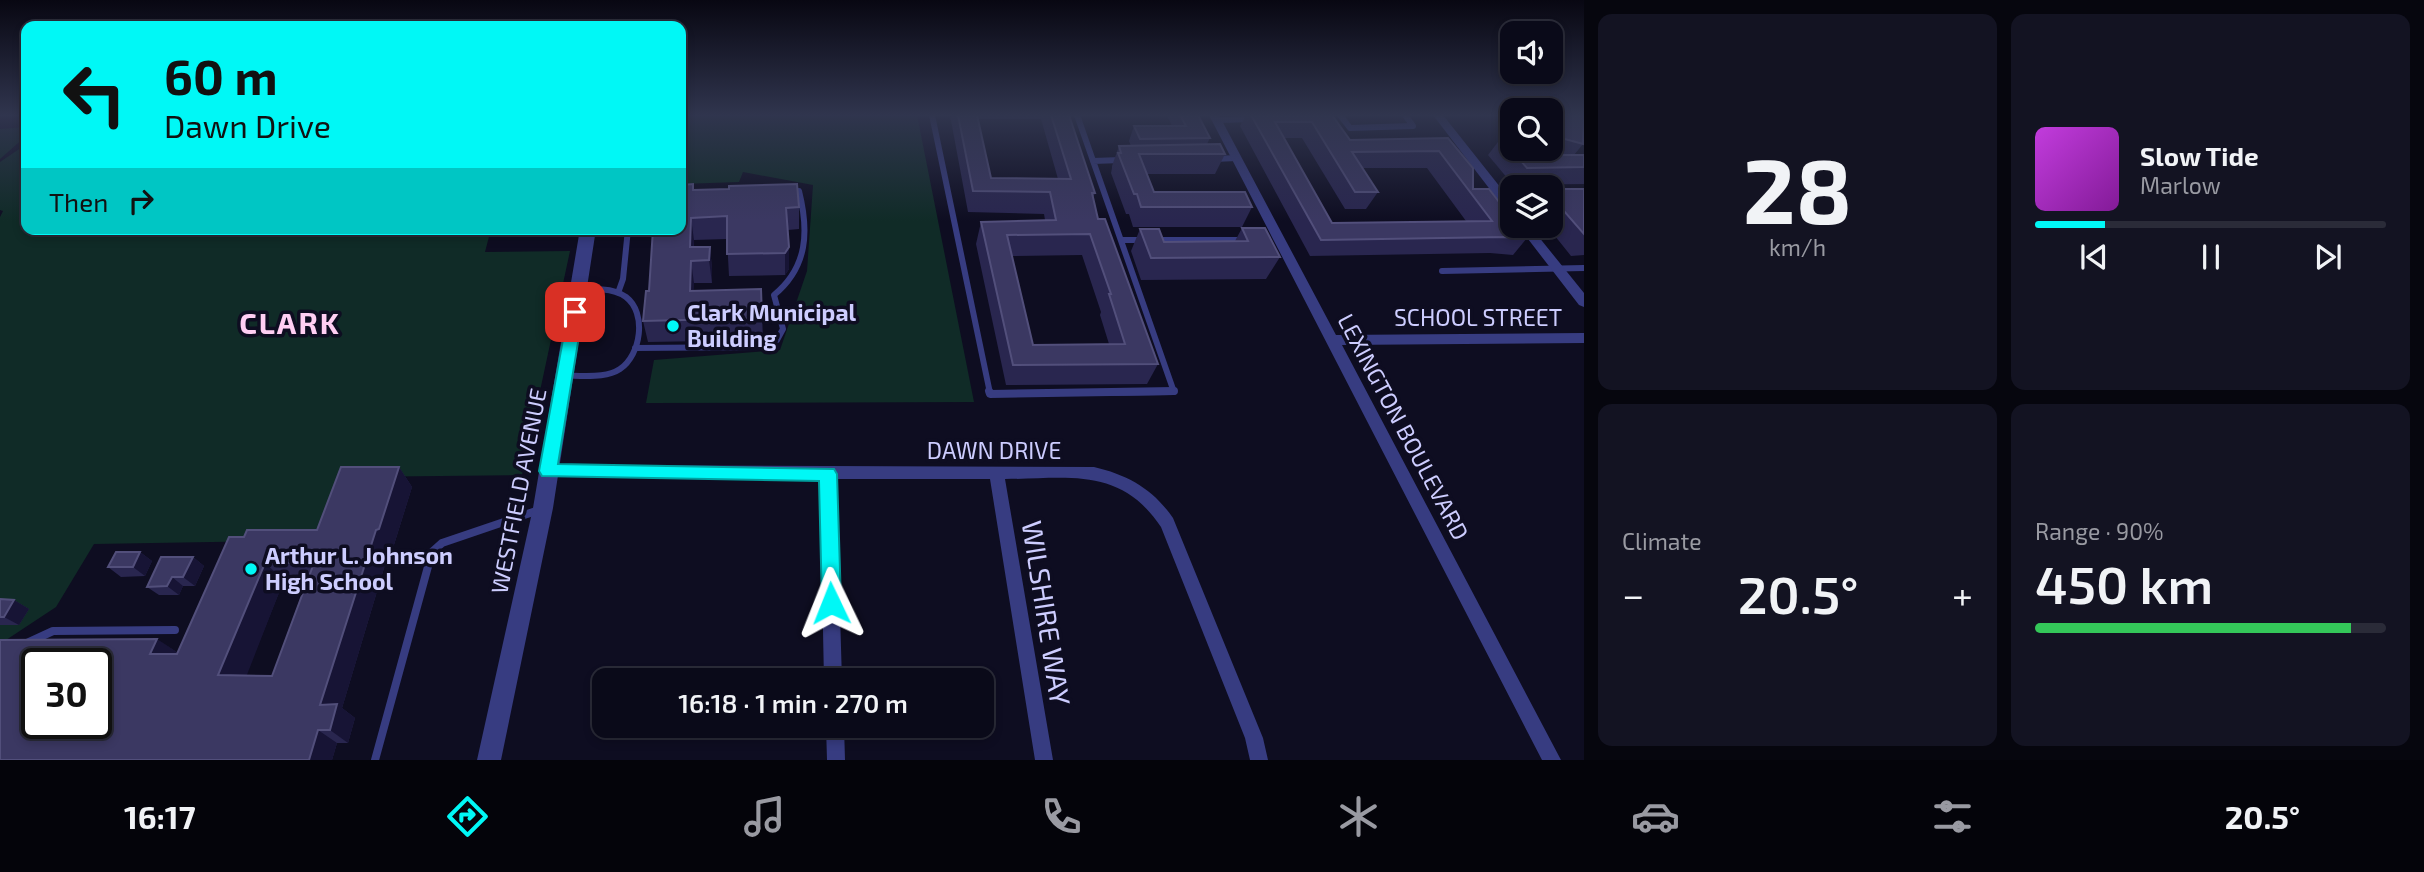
<!DOCTYPE html>
<meta charset="utf-8">
<style>
:root{--surface:#0a0a19;--page:#131322;--text:#f1f3f6;--muted:#999aa2;--line:#2a2b38;--accent:#00f8f6}
body{margin:0;font-family:"Exo 2",sans-serif;background:var(--page);color:var(--text);height:100vh;display:flex;flex-direction:column;font-size:26px;white-space:nowrap}
*{box-sizing:border-box;margin:0}
p{font-size:23px;color:var(--muted)}
.icon{flex:none;width:38px;height:38px;fill:none;stroke:currentColor;stroke-width:2;stroke-linecap:round;stroke-linejoin:round}
.map{position:relative;flex:1;overflow:hidden}
.side{display:flex;flex-direction:column;gap:14px;padding:14px;background:#06060e;width:840px}
.side>*{flex:none}
.guide{position:absolute;left:21px;top:21px;width:665px;height:214px;border-radius:14px;box-shadow:0 4px 10px #0003,0 0 0 2px var(--line);background:#00f8f6;color:#111;overflow:hidden}
.controls{position:absolute;left:1500px;top:21px;display:grid;gap:14px}
.controls a{display:grid;place-items:center;width:63px;height:63px;border-radius:14px;background:var(--surface);box-shadow:0 4px 10px #0003,0 0 0 2px var(--line);font-size:35px}
.speed{position:absolute;left:21px;top:648px;display:flex;gap:14px;font-size:35px;font-weight:700;text-align:center}
.speed>*{display:grid;place-content:center;width:91px;height:91px;border-radius:50%;background:var(--surface);box-shadow:0 4px 10px #0003,0 0 0 2px var(--line);line-height:1}
.speed .limit{border:4px solid #111;border-radius:10px;background:#fff;color:#111}
.pin{position:absolute;display:grid;place-items:center;width:60px;height:60px;color:#fff;margin:-30px;border-radius:14px;box-shadow:0 4px 10px #0006}
.me{position:absolute;width:77px;margin:-38px;rotate:358deg;stroke-linejoin:round;filter:drop-shadow(0 0 5px #0008)}
.turn{display:flex;align-items:center;gap:24px;height:147px;padding:0 28px;font-size:32px}
.turn .icon{width:91px;height:91px;stroke-width:2.5}
.turn b{display:block;font-size:49px;line-height:60px}
.then{display:flex;align-items:center;height:66px;padding:0 28px;background:#0003;gap:14px;font-size:26px}
.big{font-size:52px;font-weight:600;line-height:1.1}
.side .tile{flex:1;display:flex;flex-direction:column;justify-content:center;gap:10px;min-width:0;padding:0 24px;border-radius:14px;background:var(--page)}
.side .dial{align-items:center;gap:0}
.dial b{font-size:91px;line-height:1}
.song{display:flex;align-items:center;gap:21px}
.cover{width:84px;height:84px;border-radius:10px;background:linear-gradient(135deg,hsl(290 70% 55%),hsl(290 70% 35%))}
.played{height:7px;border-radius:4px;background:linear-gradient(90deg,var(--accent) 20%,var(--line) 20%)}
.keys{display:flex;justify-content:space-around;direction:ltr}
.heat{display:flex;justify-content:space-between;align-items:center;font-size:38px;direction:ltr}
.charge{height:10px;border-radius:5px;background:linear-gradient(90deg,#34c759 90%,var(--line) 0)}
.side .tiles{flex:1;display:grid;gap:14px;grid-template-columns:repeat(2,1fr)}
.trip{position:absolute;left:592px;top:668px;width:402px;height:70px;border-radius:14px;background:var(--surface);box-shadow:0 4px 10px #0003,0 0 0 2px var(--line);font-weight:600;line-height:70px;text-align:center}
.dock{display:flex;height:112px;justify-content:space-around;align-items:center;background:#04040a;color:var(--muted)}
.dock .icon{width:49px;height:49px}
.dock .on{color:var(--accent)}
.dock b{font-size:32px;color:var(--text)}
main{display:flex;flex:1;min-height:0}
.map>svg:first-child{display:block}
.green{fill:#102b27}
.lines{fill:none;stroke-linecap:round;stroke-linejoin:round}
.service-far1{stroke:#373c81;stroke-width:6}
.service{stroke:#373c81;stroke-width:8}
.minor{fill:#373c81;fill-rule:evenodd}
.tertiary{fill:#373c81;fill-rule:evenodd}
.wall{fill:#29264f;fill-rule:evenodd}
.shaded-wall{fill:#171435}
.building{fill:#3b3862;stroke:#524f7b;stroke-width:2;fill-rule:evenodd}
.route{fill:#00f8f6;stroke:#00a1a0;stroke-width:2}
.poi-dot{fill:#00f8f6;stroke:#0e0d21;stroke-width:2.5}
.labels{text-anchor:middle;stroke-width:7;stroke-linejoin:round;paint-order:stroke}
.poi-label{font-size:23px;font-weight:bold;fill:#cdcdff;stroke:#0e0d21;text-anchor:start}
.street-label{font-size:23px;fill:#cdcdff;stroke:#0e0d21}
.near-street-label{font-size:28px;fill:#cdcdff;stroke:#0e0d21}
.district-label{font-size:30px;font-weight:bold;letter-spacing:2px;fill:#ffcff3;stroke:#0e0d21}
</style>
<main>
<div class="map">
<svg width="1584" height="760" viewBox="0 0 1584 760">
<rect width="100%" height="100%" fill="#0e0d21"/>
<path class="green" d="M681,115H917L974,402L646,403L654,360L780,350L807,271L813,185L743,172L739,182L681,184Z
M26,127V136L0,159V129Z
M25,145L23,176L26,178V229H491L485,252L570,251L522,475L347,477L325,540L94,544L56,607L0,644V217L3,211L0,210V162Z"/>
<g class="lines">
<path class="service-far1" d="M932,115L990,393
M1077,115L1174,392L1100,393
M1340,115L1350,128L1413,126L1405,115
M1511,115L1512,122
M1217,120L1251,119
M1213,159L1237,158
M1093,161L1121,160
M1501,195H1512
M1121,240H1145
M1157,240H1243
M1442,271L1584,268
M618,293L623,279L628,229
M635,348L762,347L777,340L783,329L774,295C808,267 809,231 799,191L790,192
M566,376C583,375 605,379 620,369C641,355 647,313 626,297C612,287 594,289 578,291"/>
<path class="service" d="M989,391L990,394L1174,391
M27,643L53,631L175,630
M375,760L432,552L442,543L539,510"/>
<path class="minor" d="M1209,115H1219L1336,335L1584,333V343L1342,345L1561,760H1542Z
M1433,115H1443L1512,202V214L1508,213Z
M1518,226H1530L1584,293V307L1579,305Z
M548,465L1094,467C1128,475 1153,489 1173,518L1263,738L1268,760H1250L1245,738L1161,527C1120,466 1069,479 1005,479L1053,760H1035L990,479H836L842,681H824L820,478L548,477L543,476L540,471L543,466Z
M826,726H844L845,760H827Z"/>
<path class="tertiary" d="M580,229H596L553,508L501,760H477L533,508Z"/>
</g>
<path class="wall" d="M950,115H1069L1095,193L1093,198L1098,219L1158,364L1147,384L1006,385L976,244L981,222L1045,220L1044,214L968,212ZM978,119H1041L1058,179L991,178ZM1082,255L1101,312L1100,315L1109,344L1033,345L1012,256Z
M1167,115H1198L1210,138L1207,144L1225,154L1215,174H1147L1154,192L1252,207L1242,227H1133L1129,214H1126L1111,173L1112,168V166L1119,146H1131L1129,141L1134,126H1172Z
M1246,115H1332L1350,140L1448,138L1473,189L1527,238L1513,255L1490,253L1310,256L1240,126ZM1284,138H1302L1345,209H1366L1378,192L1362,168H1427L1466,221L1332,223Z
M1550,115H1584L1583,144L1574,155H1584V184L1513,185L1488,155L1501,138L1512,149H1550ZM1533,151L1536,152L1548,155H1537Z
M693,184V190L799,207V229L788,230L789,269L785,275L729,276L727,239L694,240V247H710L712,269V283H694L693,291L761,289L763,340L648,342L643,321L649,291Z
M1550,189H1584V255L1571,256L1547,226H1550Z
M1242,228L1280,257L1266,279L1141,280L1131,251L1140,229L1164,242L1235,241Z
M399,467L412,487L393,548H390L342,708L355,718L348,743H337L332,760L157,639L178,653L244,537L317,530ZM284,580H307L272,676L246,675Z
M140,552L152,561L145,576L121,577L108,567Z
M193,557L204,566L195,586H183L179,595H159L147,587Z
M0,599L14,600L29,609L19,625H0Z"/>
<path class="shaded-wall" d="M691,218L694,240L693,261L690,247Z
M710,247L712,269V283L709,260Z
M789,247V269L785,275V253Z
M691,261L694,283L693,313L690,291Z
M399,467L412,487L393,548H390L342,708L355,718L348,743L330,730L320,705L376,530Z
M140,552L152,561L145,576L133,567Z
M193,557L204,566L195,586L183,577Z
M265,563L284,580L241,690L218,675Z
M172,577L183,586L179,595L167,586Z
M14,600L29,609L19,625L4,617Z
M157,639L181,655L150,654Z
M318,730L337,743L332,760H309Z"/>
<path class="building" d="M958,115H977L991,178L1071,179L1051,115H1069L1095,193H1092L1098,219H1105L1158,364L1013,365L981,222L1056,220L1050,192L973,191ZM1090,234L1111,294H1109L1125,344L1033,345L1007,235Z
M1180,115H1198L1210,138L1140,139L1134,126H1186Z
M1251,115H1332L1350,140L1448,138L1473,168V189H1489L1503,207H1506L1512,216V226H1519L1527,238L1504,237L1321,240ZM1275,122H1312L1355,192H1378L1352,152L1439,151L1492,221L1332,223Z
M1550,115H1584L1583,144L1550,135Z
M1501,138H1512V149H1531L1537,155H1584V167L1527,168Z
M1220,144L1225,154H1139L1154,192H1245L1252,207H1141L1137,194H1134L1118,153H1121L1119,146Z
M693,184V190L729,189V186L797,184L799,207L786,208L789,247L785,253L727,254V216L691,218L690,247H710L709,260L691,261L690,291L761,289L762,318L643,321L646,291H649L653,229H681V185Z
M1550,189H1584V234L1550,195Z
M1242,228H1265L1280,257L1151,258L1140,229H1159L1164,242L1248,241Z
M341,467H399L379,529L376,530L320,705L337,704L330,730H318L309,760H0V640L157,639L150,654H177L229,537H244L247,530H317ZM265,563H314L272,676L218,675ZM37,663H96V723H37Z
M116,552H140L133,567H108Z
M161,557H193L183,577H172L167,586L147,587Z
M0,599L14,600L4,617H0Z"/>
<linearGradient id="sky" x2="0" y2="1"><stop stop-color="#080712"/><stop offset="0.52" stop-color="#30354e"/><stop offset="1" stop-color="#30354e" stop-opacity="0"/></linearGradient>
<rect width="1584" height="221" fill="url(#sky)"/>
<path class="route" d="M575,306L583,312L558,464L834,469L837,474L841,603L838,610L831,612L825,610L822,603L819,481L542,476L539,471L568,312Z"/>
<g class="poi-dot">
<circle cx="673" cy="326" r="7"/>
<circle cx="251" cy="569" r="7"/>
</g>
<g class="labels">
<g class="poi-label">
<text x="687" y="321">Clark Municipal<tspan x="687" dy="26">Building</tspan></text>
<text x="265" y="564">Arthur L. Johnson<tspan x="265" dy="26">High School</tspan></text>
</g>
<g class="street-label">
<text x="1478" y="326">SCHOOL STREET</text>
<text transform="translate(1403 427) rotate(62)" y="8">LEXINGTON BOULEVARD</text>
<text x="994" y="459">DAWN DRIVE</text>
<text transform="translate(519 491) rotate(-79)" y="8">WESTFIELD AVENUE</text>
</g>
<g class="near-street-label">
<text transform="translate(1046 613) rotate(81)" y="10">WILSHIRE WAY</text>
</g>
<g class="district-label">
<text x="290" y="334">CLARK</text>
</g>
</g>
</svg>
<div class="controls">
<a><svg class="icon" aria-label="sound" viewBox="0 0 24 24"><path d="M4 9h4l5-4v14l-5-4H4zM17 9q2 3 0 6"/></svg></a>
<a><svg class="icon" aria-label="search" viewBox="0 0 24 24"><circle cx="10" cy="10" r="6"/><path d="M15 15l6 6"/></svg></a>
<a><svg class="icon" aria-label="layers" viewBox="0 0 24 24"><path d="M12 4l9 5-9 5-9-5zM3 14l9 5 9-5"/></svg></a>
</div>
<div class="speed"><div class="limit">30</div></div>
<div class="pin" style="left:575px;top:312px;background:#d93025"><svg class="icon" aria-label="arrive" viewBox="0 0 24 24"><path d="M6 21V4h12l-3 4 3 4H6"/></svg></div>
<svg class="me" style="left:831px;top:603px" viewBox="-20 -20 40 40"><path d="M0-17L14 15 0 8-14 15z" fill="#00f8f6" stroke="#fff" stroke-width="4"/></svg>
<div class="trip">16:18 · 1 min · 270 m</div>
<div class="guide">
<div class="turn"><svg class="icon" aria-label="left" viewBox="0 0 24 24"><path d="M17 20v-9H6M10 6l-5 5 5 5"/></svg><div><b>60 m</b>Dawn Drive</div></div>
<div class="then">Then<svg class="icon" aria-label="right" viewBox="0 0 24 24"><path d="M7 20v-9h11M14 6l5 5-5 5"/></svg></div>
</div>
</div>
<section class="side">
<div class="tiles">
<div class="tile dial"><b>28</b><p>km/h</p></div>
<div class="tile">
<div class="song"><i class="cover"></i><div><b>Slow Tide</b><p>Marlow</p></div></div>
<div class="played"></div>
<div class="keys"><svg class="icon" aria-label="previous" viewBox="0 0 24 24"><path d="M18 5L8 12l10 7zM5 5v14"/></svg><svg class="icon" aria-label="pause" viewBox="0 0 24 24"><path d="M8 5v14M16 5v14"/></svg><svg class="icon" aria-label="next" viewBox="0 0 24 24"><path d="M6 5l10 7-10 7zM19 5v14"/></svg></div>
</div>
<div class="tile"><p>Climate</p>
<div class="heat"><a>−</a><b class="big">20.5°</b><a>+</a></div>
</div>
<div class="tile"><p>Range · 90%</p><b class="big">450 km</b><div class="charge"></div></div>
</div>
</section>
</main>
<nav class="dock">
<b>16:17</b>
<svg class="icon on" aria-label="directions" viewBox="0 0 24 24"><path d="M12 3l9 9-9 9-9-9zM9 14v-3h6M13 9l2 2-2 2"/></svg>
<svg class="icon" aria-label="music" viewBox="0 0 24 24"><path d="M9 18V5l10-2v13"/><circle cx="6" cy="18" r="3"/><circle cx="16" cy="16" r="3"/></svg>
<svg class="icon" aria-label="phone" viewBox="0 0 24 24"><path d="M5 4h4l2 5-3 2q2 4 5 5l2-3 5 2v4C11 20 4 13 5 4z"/></svg>
<svg class="icon" aria-label="climate" viewBox="0 0 24 24"><path d="M12 3v18M4 7l16 10M4 17L20 7"/></svg>
<svg class="icon" aria-label="car" viewBox="0 0 24 24"><path d="M5 17H2v-5l4-1 3-4h7l3 4 3 1v5h-3M9 17h6M6 11h13"/><circle cx="7" cy="17" r="2"/><circle cx="17" cy="17" r="2"/></svg>
<svg class="icon" aria-label="filters" viewBox="0 0 24 24"><path d="M4 7h16M4 17h16"/><circle cx="9" cy="7" r="2"/><circle cx="15" cy="17" r="2"/></svg>
<b>20.5°</b>
</nav>
